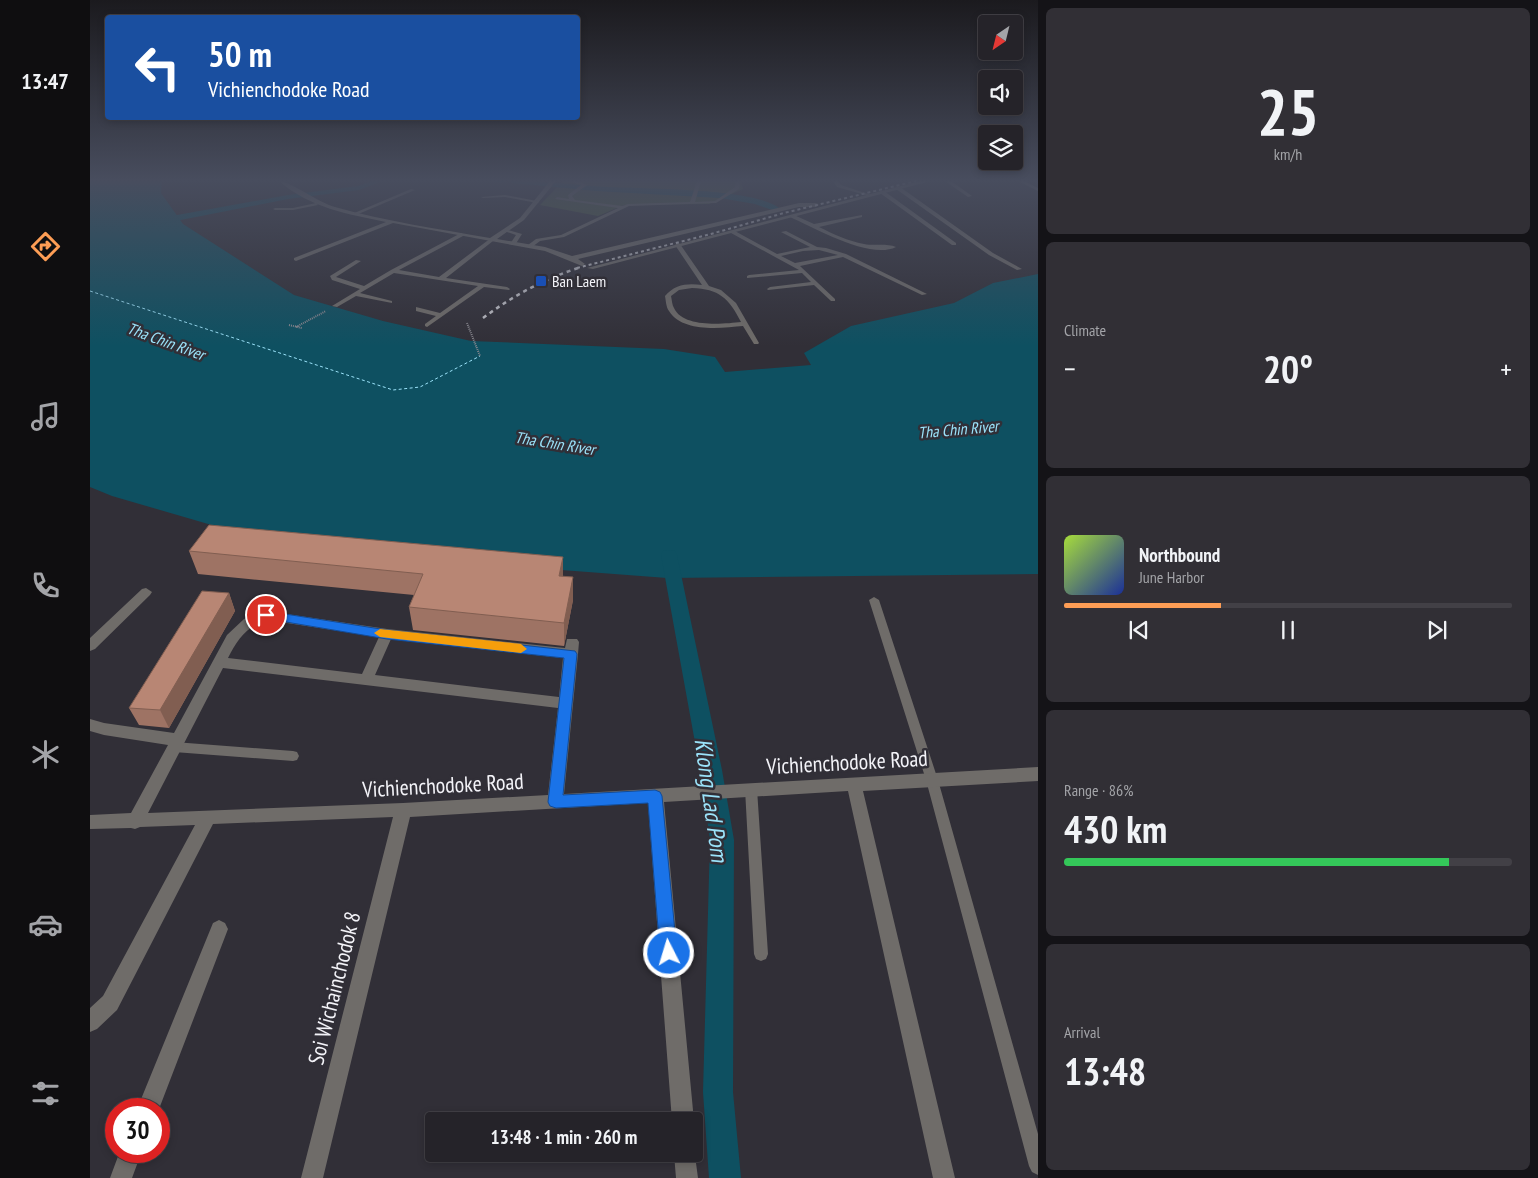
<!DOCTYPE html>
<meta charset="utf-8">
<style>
:root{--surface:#252329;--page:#312f35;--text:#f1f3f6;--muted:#a3a4a8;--line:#424046;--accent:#fd9d55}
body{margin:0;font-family:"PT Sans Narrow",sans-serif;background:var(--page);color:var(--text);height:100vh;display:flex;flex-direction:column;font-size:19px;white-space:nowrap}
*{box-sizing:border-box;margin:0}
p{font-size:16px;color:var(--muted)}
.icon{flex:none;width:28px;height:28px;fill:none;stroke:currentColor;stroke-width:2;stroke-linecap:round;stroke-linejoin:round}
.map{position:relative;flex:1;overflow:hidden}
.side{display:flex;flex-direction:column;gap:8px;padding:8px;background:#141317;width:500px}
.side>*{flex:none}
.banner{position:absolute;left:15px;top:15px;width:475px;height:105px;border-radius:5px;box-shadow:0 2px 8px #0003,0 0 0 1px var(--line);background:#1a4fa0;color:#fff;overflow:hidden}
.needle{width:32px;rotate:215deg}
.fabs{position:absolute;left:888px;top:15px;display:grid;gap:10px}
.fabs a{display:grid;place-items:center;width:45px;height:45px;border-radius:5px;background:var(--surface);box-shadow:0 2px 8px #0003,0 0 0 1px var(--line);font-size:25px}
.speed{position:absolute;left:15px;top:1098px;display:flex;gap:10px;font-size:25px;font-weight:700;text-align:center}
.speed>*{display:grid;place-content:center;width:65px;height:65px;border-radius:50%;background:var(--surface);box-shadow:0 2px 8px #0003,0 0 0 1px var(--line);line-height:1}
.speed .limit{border:8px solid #d22;background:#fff;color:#111}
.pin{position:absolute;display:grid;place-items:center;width:42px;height:42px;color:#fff;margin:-21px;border:2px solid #fff;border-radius:50%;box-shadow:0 1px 5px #0007}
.me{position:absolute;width:55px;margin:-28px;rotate:355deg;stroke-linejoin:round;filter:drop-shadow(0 0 4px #0008)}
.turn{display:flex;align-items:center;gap:18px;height:105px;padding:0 20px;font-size:22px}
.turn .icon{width:65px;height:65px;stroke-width:2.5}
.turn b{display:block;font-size:35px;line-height:42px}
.big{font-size:38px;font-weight:800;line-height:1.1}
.side .card{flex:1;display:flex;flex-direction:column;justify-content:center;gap:8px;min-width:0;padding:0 18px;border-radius:8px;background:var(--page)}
.side .dial{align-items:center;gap:0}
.dial b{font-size:65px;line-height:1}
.song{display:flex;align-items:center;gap:15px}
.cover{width:60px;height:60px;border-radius:8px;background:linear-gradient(135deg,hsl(80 70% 55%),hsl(230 70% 35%))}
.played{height:5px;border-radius:2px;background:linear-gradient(90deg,var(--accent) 35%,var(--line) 35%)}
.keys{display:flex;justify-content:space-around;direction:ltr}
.heat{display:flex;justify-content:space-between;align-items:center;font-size:28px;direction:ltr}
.charge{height:8px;border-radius:4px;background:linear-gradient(90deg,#34c759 86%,var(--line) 0)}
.trip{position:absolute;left:335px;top:1112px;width:278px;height:50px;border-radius:5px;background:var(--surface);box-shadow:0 2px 8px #0003,0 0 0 1px var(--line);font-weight:800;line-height:50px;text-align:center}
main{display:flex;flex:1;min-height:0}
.tabs{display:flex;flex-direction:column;width:90px;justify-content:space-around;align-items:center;background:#0f0e10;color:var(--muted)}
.tabs .icon{width:35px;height:35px}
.tabs .current{color:var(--accent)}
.tabs b{font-size:22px;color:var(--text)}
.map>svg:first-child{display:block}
.green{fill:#49593d}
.water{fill:#0e5061}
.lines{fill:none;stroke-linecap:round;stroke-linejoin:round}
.canal{fill:#0e5061;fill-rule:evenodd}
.ferry{stroke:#9be3fa;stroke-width:1;stroke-dasharray:3 2.5;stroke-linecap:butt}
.path{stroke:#8b8990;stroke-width:2;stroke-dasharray:1 1;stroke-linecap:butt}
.service{fill:#6f6c69;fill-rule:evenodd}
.minor{fill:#6f6c69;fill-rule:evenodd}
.rail-far1{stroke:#c0c0c6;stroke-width:2;stroke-dasharray:3 3;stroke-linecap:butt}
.rail{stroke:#c0c0c6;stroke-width:2.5;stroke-dasharray:4 4;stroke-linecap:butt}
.wall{fill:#9e7364}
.shaded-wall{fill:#815e51}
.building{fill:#b88674;stroke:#815e51}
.route{fill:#1a73e8;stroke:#114b97}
.slow{fill:#f59e0b}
.transit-dot{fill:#1a4fb4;stroke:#312f37;stroke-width:2}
.labels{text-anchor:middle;stroke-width:5;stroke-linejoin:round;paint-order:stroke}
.far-poi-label{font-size:16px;fill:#f3f3f8;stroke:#312f37;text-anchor:start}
.far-water-label{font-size:16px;font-style:italic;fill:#9be3fa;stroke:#312f37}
.near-street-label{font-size:22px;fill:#f3f3f8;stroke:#312f37}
.near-water-label{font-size:24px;font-style:italic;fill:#9be3fa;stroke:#312f37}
</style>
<main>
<nav class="tabs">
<b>13:47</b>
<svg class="icon current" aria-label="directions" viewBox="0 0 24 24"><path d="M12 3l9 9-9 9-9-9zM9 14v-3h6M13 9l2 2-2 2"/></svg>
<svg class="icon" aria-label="music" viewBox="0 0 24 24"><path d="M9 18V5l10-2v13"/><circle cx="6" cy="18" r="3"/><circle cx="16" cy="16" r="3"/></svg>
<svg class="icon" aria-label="phone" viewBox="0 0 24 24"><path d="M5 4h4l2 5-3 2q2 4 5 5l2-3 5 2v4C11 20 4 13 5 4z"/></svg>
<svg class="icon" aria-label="climate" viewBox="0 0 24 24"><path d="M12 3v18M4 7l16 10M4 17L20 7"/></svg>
<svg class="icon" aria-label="car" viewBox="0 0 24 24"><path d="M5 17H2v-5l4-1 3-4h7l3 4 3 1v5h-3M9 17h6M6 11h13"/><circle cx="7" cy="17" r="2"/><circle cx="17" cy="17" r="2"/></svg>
<svg class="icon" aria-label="filters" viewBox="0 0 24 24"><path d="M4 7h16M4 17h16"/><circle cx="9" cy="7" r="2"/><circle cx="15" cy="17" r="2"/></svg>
</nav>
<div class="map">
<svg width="948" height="1178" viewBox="0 0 948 1178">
<rect width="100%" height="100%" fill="#312f37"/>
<path class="green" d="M473,181H651L653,189L619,204L534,205L508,216L450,205Z"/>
<path class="water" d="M0,181H72L71,193L93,224L204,295L293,321L381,341L574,349L625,357L635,372L721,365L714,353L761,326L864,303L903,283L948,274V574L577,578L445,568L156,535L22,496L0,487Z"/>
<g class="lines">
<path class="canal" d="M280,181H292L269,190L198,199L65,225L61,222L65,219L198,195L268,186Z
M401,181H415L411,183Z
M419,181C453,181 486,185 519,187C555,189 664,188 689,208L685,211L665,204L630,198L506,191L423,183Z
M579,550L585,551L587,555L632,770L644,840L643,1092L651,1178H619L613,1092L620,840L610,770L571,555L573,551Z"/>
<path class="ferry" d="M0,291L303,390L330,387L390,356"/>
<path class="path" d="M377,323L390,356
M199,325L212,328
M206,327L236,311"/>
<path class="service" d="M478,181H487L497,185L482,196L485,200L532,206L538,204L600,202L607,181H611L605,202L625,201L645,187L646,181H650L649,189L626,203L539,206L474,237L450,241L442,247H438V245L446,239L471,235L528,208L465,199L467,197L479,199L478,195L491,185Z
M743,181H748L751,185L781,195L779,196L747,187Z
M855,181H861L882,196L878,197Z
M928,181H934L948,188V191Z
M806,187H810L903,253L932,269L927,270L899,255L806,189Z
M321,189L325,190L266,215L262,214Z
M790,191H794L866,243V245H862L790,193Z
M415,195L447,201L449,202L447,203L415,197L393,198L391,197Z
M226,203L228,205L203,210H185L183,209L185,208H203Z
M700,215H704L724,224L772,215V217L729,227C743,234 758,241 774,244C784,246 797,243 806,247C780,260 725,228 700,217Z
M414,229L432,234L425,245L420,244L426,235L414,231Z
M643,230L687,254L720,247L691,232L696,231L727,247L736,248L756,254L837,294L832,295L753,257L710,266L745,299V301H741L724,285L678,290L677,289L680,287L721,282L712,273L657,278V276L659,275L709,270L641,233ZM729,250L748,255L705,263L691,256L713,251Z
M371,233L374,235L373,236L309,270L349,277L401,238L404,240L403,241L356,278L417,287L420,289L419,290L394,287L337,327L335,326V324L346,316L326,311V307L350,313L388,286L304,273L270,293L302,301V303L266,296L247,307L242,306L270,289L242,280L240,276L266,260L271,261L246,277L274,286L301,270Z
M588,243L590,244L619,286L631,290L646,303L669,343L668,344H664L653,326C631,328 593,333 579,311C576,307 576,301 575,296C585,284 598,283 612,285L585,245ZM602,288C629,289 639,298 651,322C633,324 593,328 584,308C582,305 582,300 581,296L589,290Z
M784,597L789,600L848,780L948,1134V1175L942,1172L939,1166L836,780L779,600Z
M84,742L203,751L207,752L209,756L207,760L203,761L84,752L80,750L78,747L80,744Z
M661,784L665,785L667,789L678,954L676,959L671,961L666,959L664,954L655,789L657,785Z"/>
<path class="minor" d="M189,181C200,181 229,203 245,207C294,221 349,229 400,238L430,218L460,181H466L434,220L407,239L455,247L482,256L709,203H726L729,205L726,207H709L488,259L495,264L492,266L455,251L303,223L206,261L204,260V258L296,222C258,214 220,208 189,181Z
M830,181H841L503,269L497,268Z
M56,588L62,592L60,595L5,649L0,651V638L52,589Z
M176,611L297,629L475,648L477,639H487L489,642L488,654L474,794L948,767V781L773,791L865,1178H843L758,791L574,802L604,1121H582L558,803L320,817L233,1178H211L303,817L123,824L27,1010L7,1029L0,1032V1008L13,996L105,825L50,827L45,829L41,828L0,829V815L41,813L78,745L14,735L0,731V719L14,723L84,733L137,635L154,619ZM177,620L289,637L272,674L138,658C147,640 157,626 177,620ZM301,639L473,658L469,697L285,675ZM133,668L468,708L458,795L313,803L58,813Z
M129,920L135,923L138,929L69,1109H47L123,923Z
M604,1148L608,1178H586L584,1154H604Z
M30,1151H52L42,1178H20Z"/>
<path class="rail-far1" d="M487,268L621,234L694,213L826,181"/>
<path class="rail" d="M393,318C424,295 454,279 491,267"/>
</g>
<path class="wall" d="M99,551L473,557V577L483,600L474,646L323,630L319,607L324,595L108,574Z
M139,593L145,611L79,728L49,725L39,708Z"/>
<path class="shaded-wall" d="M473,557V580L469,576Z
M483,577V600L474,646V623Z
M139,593L145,611L79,728L70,710Z"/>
<path class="building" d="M119,525L473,557L469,576L483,577L474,623L319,607L333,574L99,551Z
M112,591L139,593L70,710L39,708Z"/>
<linearGradient id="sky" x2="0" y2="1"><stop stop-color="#1b1a1e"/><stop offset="0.52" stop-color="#484d5e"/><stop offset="1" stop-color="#484d5e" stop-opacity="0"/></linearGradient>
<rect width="948" height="346" fill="url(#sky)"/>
<path class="route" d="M176,611L297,630L485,651L487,654L473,795L565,790L570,792L572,796L587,953L585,959L579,962L573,959L570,953L558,803L466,808L460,806L458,802L474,658L297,639L172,618L170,615L172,612Z"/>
<path class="slow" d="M290,629L431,644L437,649L431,653L290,637L284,633Z"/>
<rect class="transit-dot" x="445" y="275" width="12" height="12" rx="2.5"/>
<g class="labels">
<g class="far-poi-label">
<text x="462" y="287">Ban Laem</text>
</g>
<g class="far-water-label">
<text transform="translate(76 341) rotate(20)" y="6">Tha Chin River</text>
<text transform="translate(868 429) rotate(-5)" y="6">Tha Chin River</text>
<text transform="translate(465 443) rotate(9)" y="6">Tha Chin River</text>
</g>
<g class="near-street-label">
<text transform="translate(757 762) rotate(-3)" y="8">Vichienchodoke Road</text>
<text transform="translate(353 785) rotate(-3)" y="8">Vichienchodoke Road</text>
<text transform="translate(244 988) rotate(-76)" y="8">Soi Wichainchodok 8</text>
</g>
<g class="near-water-label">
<text transform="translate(621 800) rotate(82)" y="8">Klong Lad Pom</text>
</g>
</g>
</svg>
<div class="fabs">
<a><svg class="needle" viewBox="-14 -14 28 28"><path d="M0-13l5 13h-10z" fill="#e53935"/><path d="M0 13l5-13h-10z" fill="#a3a4a8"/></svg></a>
<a><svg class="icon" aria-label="sound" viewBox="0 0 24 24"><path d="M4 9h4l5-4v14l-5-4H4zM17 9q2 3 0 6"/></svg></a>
<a><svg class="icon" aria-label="layers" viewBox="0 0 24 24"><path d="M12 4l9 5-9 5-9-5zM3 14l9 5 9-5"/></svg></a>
</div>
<div class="speed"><div class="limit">30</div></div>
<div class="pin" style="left:176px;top:615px;background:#d93025"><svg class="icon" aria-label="arrive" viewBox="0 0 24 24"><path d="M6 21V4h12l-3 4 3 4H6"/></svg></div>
<svg class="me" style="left:579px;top:953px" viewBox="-20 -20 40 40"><circle r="17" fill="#1a73e8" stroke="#fff" stroke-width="3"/><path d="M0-11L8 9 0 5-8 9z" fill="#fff"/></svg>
<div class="trip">13:48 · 1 min · 260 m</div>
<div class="banner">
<div class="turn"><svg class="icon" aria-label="left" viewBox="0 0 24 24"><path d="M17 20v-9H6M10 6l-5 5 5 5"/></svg><div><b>50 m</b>Vichienchodoke Road</div></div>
</div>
</div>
<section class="side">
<div class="card dial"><b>25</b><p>km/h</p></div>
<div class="card"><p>Climate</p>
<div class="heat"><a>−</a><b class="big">20°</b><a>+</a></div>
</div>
<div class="card">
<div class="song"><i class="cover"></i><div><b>Northbound</b><p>June Harbor</p></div></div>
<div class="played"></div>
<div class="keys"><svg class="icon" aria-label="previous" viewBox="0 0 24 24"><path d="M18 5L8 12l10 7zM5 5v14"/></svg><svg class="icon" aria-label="pause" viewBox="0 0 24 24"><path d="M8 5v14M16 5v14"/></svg><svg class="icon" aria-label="next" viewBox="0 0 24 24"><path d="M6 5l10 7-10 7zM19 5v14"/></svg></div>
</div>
<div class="card"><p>Range · 86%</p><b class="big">430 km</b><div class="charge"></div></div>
<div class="card"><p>Arrival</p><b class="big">13:48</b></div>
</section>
</main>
